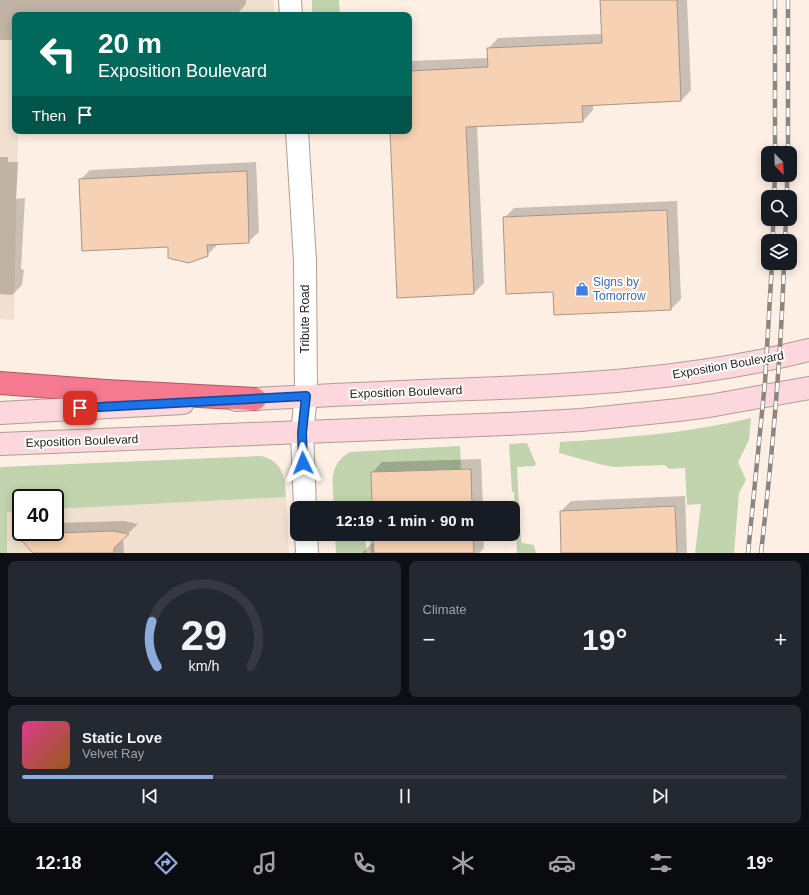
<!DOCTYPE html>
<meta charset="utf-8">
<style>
:root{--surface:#171b24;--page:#242831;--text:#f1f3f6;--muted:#9ea1a6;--line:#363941;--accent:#8eabdd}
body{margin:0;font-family:Helvetica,sans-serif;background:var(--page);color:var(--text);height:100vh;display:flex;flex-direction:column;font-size:15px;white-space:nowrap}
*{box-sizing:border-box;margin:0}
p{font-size:13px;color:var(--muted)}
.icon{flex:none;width:22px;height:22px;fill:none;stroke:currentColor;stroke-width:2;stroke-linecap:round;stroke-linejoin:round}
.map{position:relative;height:553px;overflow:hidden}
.details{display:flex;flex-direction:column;gap:8px;padding:8px;background:#0d0f14;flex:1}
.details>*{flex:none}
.top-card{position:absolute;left:12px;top:12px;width:400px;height:122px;border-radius:8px;box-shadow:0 2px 10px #0003;background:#00695c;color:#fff;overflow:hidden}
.needle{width:26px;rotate:157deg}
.tools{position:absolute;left:761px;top:146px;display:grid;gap:8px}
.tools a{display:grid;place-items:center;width:36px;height:36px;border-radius:8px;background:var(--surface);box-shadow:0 2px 10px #0003;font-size:20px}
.speed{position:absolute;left:12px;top:489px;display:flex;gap:8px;font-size:20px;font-weight:700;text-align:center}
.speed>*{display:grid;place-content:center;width:52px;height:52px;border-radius:50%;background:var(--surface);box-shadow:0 2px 10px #0003;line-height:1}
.speed .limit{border:2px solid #111;border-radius:6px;background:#fff;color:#111}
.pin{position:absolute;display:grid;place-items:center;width:34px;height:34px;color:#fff;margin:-17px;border-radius:8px;box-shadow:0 2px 6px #0006}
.me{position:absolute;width:44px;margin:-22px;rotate:358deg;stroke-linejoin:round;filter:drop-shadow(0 0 3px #0008)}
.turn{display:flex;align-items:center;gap:14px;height:84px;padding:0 20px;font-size:18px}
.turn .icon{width:52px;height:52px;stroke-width:2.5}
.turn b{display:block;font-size:28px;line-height:34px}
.then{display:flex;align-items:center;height:38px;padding:0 20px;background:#0003;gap:8px;font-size:15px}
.big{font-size:30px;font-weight:600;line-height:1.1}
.details .widget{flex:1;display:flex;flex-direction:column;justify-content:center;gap:6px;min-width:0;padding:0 14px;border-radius:8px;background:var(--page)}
.details .dial{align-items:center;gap:0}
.dial svg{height:104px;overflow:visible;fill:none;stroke:var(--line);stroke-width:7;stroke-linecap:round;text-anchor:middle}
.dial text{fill:var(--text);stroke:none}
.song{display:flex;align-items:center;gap:12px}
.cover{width:48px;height:48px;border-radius:6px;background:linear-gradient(135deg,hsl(330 70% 55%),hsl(30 70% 35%))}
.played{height:4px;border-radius:2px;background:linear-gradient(90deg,var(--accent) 25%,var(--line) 25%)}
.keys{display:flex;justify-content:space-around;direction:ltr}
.heat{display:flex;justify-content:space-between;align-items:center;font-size:22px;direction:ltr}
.details .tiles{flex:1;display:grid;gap:8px;grid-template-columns:1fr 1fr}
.widget:last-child{grid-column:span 2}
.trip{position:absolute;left:290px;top:501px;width:230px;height:40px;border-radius:8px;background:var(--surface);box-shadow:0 2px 10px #0003;font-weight:600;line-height:40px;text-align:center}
.menu{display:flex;height:64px;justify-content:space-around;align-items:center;background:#090b0e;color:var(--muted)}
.menu .icon{width:28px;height:28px}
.menu .active{color:var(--accent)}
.menu b{font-size:18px;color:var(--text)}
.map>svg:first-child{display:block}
.commercial{fill:#f1e0cf}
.green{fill:#c1d4ae}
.shadow{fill:#0003}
.building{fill:#f7d1b3;stroke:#a69689}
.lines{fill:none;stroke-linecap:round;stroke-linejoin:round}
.minor-casing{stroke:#ae9e91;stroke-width:24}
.tertiary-casing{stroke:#ae9e91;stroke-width:24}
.secondary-casing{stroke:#ae9e91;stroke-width:24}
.motorway-casing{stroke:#ad5a67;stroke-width:24}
.minor{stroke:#fff;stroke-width:22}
.tertiary{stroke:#fff;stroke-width:22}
.secondary{stroke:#fcd7de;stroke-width:22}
.motorway{stroke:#f57a90;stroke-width:22}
.rail-casing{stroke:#8f857c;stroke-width:4.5}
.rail{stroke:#fff;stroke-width:3;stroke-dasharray:9;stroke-linecap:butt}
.route-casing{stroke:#114b97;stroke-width:10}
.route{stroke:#1a73e8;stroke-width:7}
.labels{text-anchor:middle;stroke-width:4;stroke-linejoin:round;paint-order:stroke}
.shop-label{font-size:12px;fill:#366cbe;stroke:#fff;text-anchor:start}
.street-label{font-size:12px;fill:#26201b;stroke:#fff}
</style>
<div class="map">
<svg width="809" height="553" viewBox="0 0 809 553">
<rect width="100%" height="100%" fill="#fdefe3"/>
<path class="commercial" d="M0,0H274V15H15V131H18L14,320L0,319Z
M286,497L289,553H7V512L21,511V532H55V509Z"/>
<path class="green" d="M312,0H339L340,15H312Z
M751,418L749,440L738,462L746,480L739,493L734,553H695L701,504L687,505L685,468L669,469L666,466L664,465L614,467L599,464L559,453L560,442C623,438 689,433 751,418Z
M527,443L536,464L534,466L517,467L521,540L522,543L534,545L536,553H517L514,492H512L509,444Z
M460,446L461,469L371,472L372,508H334C333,485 327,465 350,452Z
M261,456C283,461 285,477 286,497L55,509V498H21V511L7,512V553H0V467Z
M335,534H373L374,553H371L370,540H366V553H336Z"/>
<path class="shadow" d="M0,0H246V4L236,15H15V40H0Z
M601,0H687L691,90L681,101L593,104V110L583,121L477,125L484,283L474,293L391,131H409V61L488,58V49L498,38L602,34Z
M0,157H8V162H18L16,199L25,198L21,269L24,270L22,285L12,295L0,294Z
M256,162L259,232L248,242L218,244L207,255L169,246L80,180L90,170Z
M677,201L681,299L671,309L554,291L504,218L514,208Z
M481,459L483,508H373L372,473L382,462Z
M685,496L687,553H562L561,511L571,501Z
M124,521L138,524L123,538L124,553H33V551L23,541L33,532H55V523Z
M374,534H483L484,548L479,553H362L371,544L375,543Z"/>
<path class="building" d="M600,0H677L681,101L582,106L583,122L466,127L474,294L397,298L390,131H409V71L488,67L487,48L602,43Z
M247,171L249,243L207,245L208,256L189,263L168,258V247L82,251L79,179Z
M667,210L671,310L554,315L553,292L506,294L503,217Z
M471,469L472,508H372L371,472Z
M675,506L677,553H561L560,511Z
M113,531L129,534L114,548V553H33L22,541L31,534Z
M373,534H473L474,553H374Z"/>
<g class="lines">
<g class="minor-casing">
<path id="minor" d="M290,0L291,15
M297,131L305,261L306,396"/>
</g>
<g class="tertiary-casing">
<path id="tertiary" d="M305,508L302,433L306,396
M306,534L307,553"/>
</g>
<g class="secondary-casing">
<path id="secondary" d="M236,400C306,396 376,393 447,390C569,386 690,380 809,350
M0,413L183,403
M0,444L506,424L581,420L678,410L709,406L809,388"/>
</g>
<g class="motorway-casing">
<path id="motorway" d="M0,383L106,391L255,399"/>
</g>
<use href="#minor" class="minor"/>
<use href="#tertiary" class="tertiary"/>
<use href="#secondary" class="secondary"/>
<use href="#motorway" class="motorway"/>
<g class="rail-casing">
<path id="rail" d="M775,153V0
M788,153V0
M774,197L775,175
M787,197V175
M773,241V219
M785,241L786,219
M748,553L765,382L772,263
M761,553C772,457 781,360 784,263"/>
</g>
<use href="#rail" class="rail"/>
</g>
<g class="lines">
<g class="route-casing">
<path id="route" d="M80,408L306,396L302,433L303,463"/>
</g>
<use href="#route" class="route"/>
</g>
<defs>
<g id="shop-bare" transform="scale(1.08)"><path d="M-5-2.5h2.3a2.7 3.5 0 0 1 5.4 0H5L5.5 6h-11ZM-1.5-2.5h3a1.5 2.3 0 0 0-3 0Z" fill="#3f7fe0" stroke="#fff" stroke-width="2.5" paint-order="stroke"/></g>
</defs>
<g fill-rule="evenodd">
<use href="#shop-bare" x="582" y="289"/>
</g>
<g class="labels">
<g class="shop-label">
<text x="593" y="286">Signs by<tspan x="593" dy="14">Tomorrow</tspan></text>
</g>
<g class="street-label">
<text transform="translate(305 319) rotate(-90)" y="4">Tribute Road</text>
<text transform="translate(728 365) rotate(-10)" y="4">Exposition Boulevard</text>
<text transform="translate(406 392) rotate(-2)" y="4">Exposition Boulevard</text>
<text transform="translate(82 441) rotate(-2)" y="4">Exposition Boulevard</text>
</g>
</g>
</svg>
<div class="tools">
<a><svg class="needle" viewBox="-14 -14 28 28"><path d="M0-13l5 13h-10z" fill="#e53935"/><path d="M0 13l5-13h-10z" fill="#9ea1a6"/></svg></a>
<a><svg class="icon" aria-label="search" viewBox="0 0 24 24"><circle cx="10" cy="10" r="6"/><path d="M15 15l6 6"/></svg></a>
<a><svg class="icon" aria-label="layers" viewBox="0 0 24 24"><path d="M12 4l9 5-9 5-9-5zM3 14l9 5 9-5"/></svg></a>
</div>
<div class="speed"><div class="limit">40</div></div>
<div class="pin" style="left:80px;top:408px;background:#d93025"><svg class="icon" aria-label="arrive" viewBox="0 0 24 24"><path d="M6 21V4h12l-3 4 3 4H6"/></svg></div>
<svg class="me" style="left:303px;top:463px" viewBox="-20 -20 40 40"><path d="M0-17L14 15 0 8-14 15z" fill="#1a73e8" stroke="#fff" stroke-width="4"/></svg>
<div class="trip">12:19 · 1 min · 90 m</div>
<div class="top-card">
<div class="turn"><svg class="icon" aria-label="left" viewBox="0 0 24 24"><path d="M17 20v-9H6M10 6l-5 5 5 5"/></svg><div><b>20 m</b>Exposition Boulevard</div></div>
<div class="then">Then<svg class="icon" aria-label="arrive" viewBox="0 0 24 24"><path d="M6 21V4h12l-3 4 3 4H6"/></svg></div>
</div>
</div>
<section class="details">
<div class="tiles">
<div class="widget dial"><svg viewBox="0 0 100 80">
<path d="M14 69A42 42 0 1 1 86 69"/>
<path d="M14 69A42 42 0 0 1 10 34" stroke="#8eabdd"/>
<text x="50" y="56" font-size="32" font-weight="700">29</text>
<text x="50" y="72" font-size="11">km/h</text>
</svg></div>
<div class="widget"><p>Climate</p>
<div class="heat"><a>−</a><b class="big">19°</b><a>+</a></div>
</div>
<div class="widget">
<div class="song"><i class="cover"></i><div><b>Static Love</b><p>Velvet Ray</p></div></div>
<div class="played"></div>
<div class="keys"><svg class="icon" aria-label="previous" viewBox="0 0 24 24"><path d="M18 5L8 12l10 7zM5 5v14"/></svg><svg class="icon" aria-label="pause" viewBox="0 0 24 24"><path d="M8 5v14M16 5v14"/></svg><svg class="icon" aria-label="next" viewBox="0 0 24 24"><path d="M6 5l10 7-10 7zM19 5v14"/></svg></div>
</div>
</div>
</section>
<nav class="menu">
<b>12:18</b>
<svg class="icon active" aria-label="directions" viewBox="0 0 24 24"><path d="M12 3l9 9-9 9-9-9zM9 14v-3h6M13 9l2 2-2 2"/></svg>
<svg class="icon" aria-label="music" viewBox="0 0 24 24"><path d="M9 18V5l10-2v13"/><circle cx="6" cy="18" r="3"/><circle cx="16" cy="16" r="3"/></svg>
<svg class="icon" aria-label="phone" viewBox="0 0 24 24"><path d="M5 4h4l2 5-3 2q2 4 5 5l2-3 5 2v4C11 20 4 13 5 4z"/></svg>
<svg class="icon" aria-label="climate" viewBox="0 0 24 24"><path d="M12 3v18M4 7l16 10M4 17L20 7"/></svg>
<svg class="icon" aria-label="car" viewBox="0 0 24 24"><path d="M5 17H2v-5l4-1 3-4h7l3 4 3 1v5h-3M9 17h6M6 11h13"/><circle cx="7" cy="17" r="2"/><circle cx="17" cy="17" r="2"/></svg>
<svg class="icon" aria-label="filters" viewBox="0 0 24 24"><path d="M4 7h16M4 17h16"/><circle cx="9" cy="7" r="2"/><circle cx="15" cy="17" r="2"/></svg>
<b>19°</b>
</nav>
